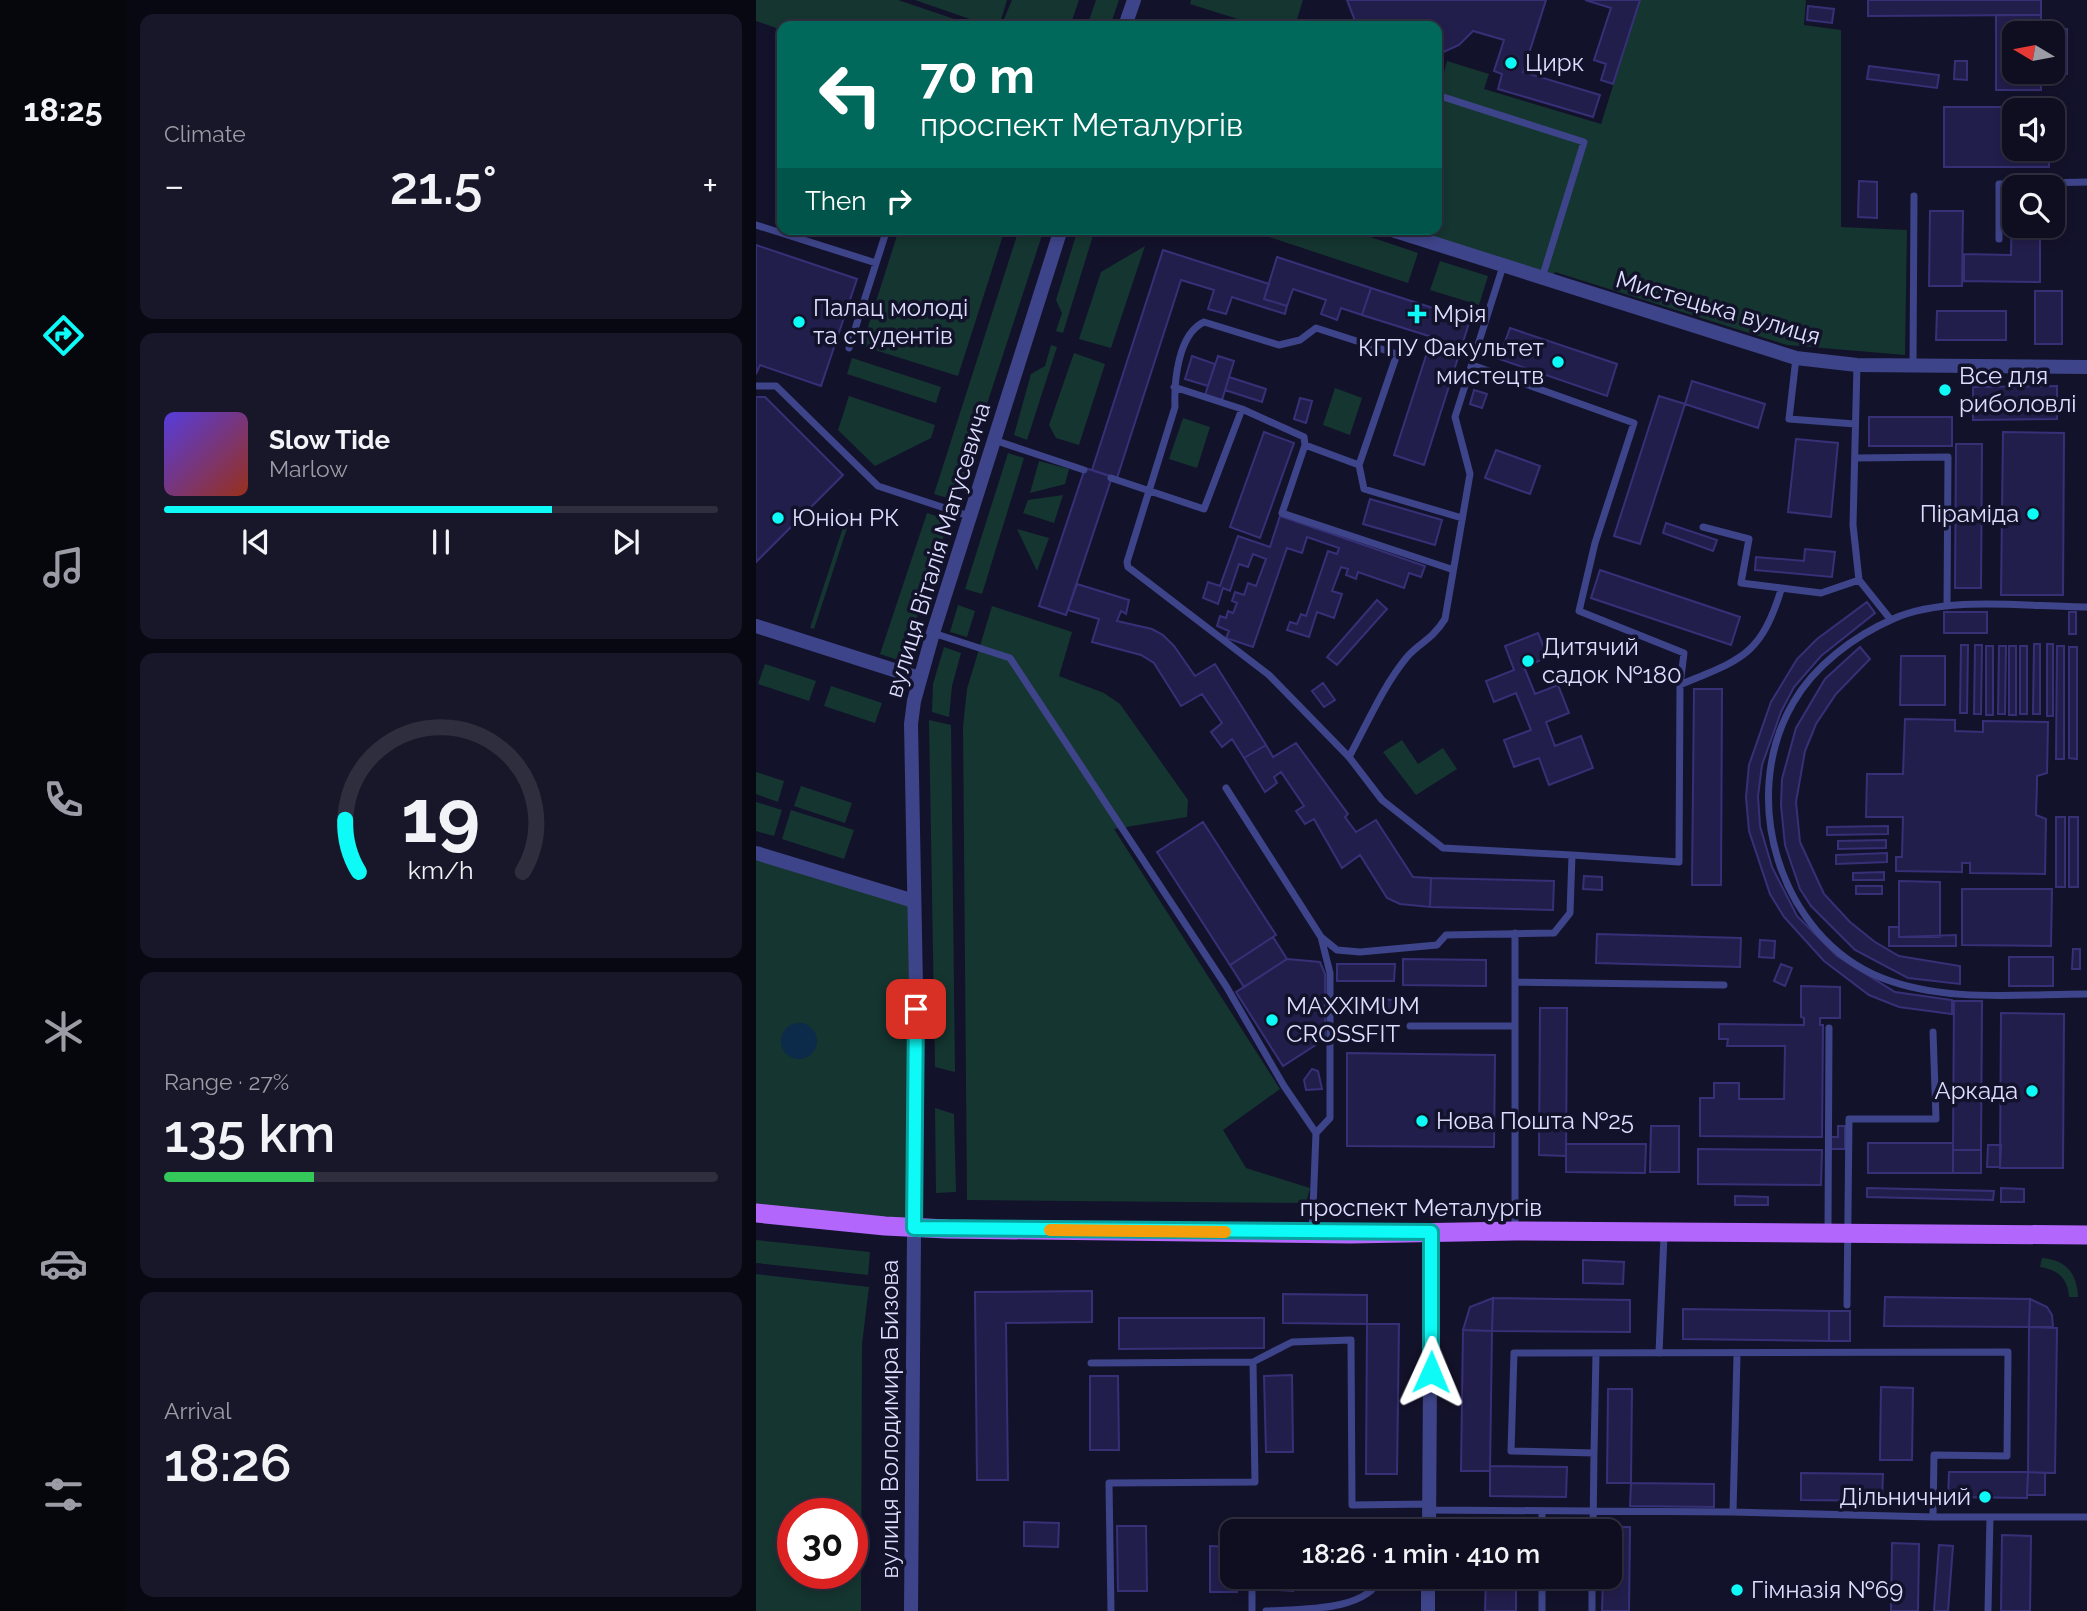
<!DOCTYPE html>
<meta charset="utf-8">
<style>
:root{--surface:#0e0e20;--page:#171729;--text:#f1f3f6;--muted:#9b9ca5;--line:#2e2e3e;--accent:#0dfaf6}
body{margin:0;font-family:Raleway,sans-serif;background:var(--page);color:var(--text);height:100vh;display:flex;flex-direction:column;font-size:26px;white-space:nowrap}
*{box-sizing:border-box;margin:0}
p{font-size:23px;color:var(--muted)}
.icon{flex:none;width:38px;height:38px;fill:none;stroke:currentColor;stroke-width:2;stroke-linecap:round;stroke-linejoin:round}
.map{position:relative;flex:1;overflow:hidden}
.panel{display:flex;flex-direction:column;gap:14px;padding:14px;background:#080812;width:630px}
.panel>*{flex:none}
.hud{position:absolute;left:21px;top:21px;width:665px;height:214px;border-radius:14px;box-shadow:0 4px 10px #0003,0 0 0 2px var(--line);background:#00695c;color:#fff;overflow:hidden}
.needle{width:46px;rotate:280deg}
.fabs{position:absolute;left:1246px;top:21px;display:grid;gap:14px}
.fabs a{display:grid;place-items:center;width:63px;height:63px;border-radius:14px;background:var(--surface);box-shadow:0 4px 10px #0003,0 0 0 2px var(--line);font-size:35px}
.speed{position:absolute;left:21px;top:1498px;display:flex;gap:14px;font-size:35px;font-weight:700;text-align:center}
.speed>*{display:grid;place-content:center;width:91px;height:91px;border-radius:50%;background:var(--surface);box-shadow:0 4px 10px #0003,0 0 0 2px var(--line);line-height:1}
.speed .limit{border:10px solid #d22;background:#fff;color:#111}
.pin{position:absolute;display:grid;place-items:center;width:60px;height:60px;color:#fff;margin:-30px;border-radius:14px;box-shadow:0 4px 10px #0006}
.me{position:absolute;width:77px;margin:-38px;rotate:1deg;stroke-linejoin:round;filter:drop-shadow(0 0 5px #0008)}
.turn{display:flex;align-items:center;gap:24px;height:147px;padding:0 28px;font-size:32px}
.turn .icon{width:91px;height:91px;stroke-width:2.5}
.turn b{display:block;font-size:49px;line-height:60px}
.then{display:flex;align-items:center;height:66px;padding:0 28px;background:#0003;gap:14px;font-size:26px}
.big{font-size:52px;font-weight:600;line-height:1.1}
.panel .card{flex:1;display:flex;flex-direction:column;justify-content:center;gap:10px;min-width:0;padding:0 24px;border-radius:14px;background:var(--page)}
.panel .dial{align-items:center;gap:0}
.dial svg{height:182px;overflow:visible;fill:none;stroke:var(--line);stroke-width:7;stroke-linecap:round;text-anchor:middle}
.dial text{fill:var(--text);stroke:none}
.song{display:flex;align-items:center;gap:21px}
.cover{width:84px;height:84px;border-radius:10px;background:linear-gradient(135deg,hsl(250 70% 55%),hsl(10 70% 35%))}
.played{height:7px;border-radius:4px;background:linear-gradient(90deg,var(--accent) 70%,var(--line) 70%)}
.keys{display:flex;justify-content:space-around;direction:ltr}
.heat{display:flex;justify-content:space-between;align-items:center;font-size:38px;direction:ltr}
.charge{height:10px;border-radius:5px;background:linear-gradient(90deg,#34c759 27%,var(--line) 0)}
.trip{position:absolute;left:464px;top:1519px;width:402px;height:70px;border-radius:14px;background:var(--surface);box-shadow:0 4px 10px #0003,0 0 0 2px var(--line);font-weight:600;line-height:70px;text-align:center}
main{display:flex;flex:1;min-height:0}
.tabs{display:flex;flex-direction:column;width:126px;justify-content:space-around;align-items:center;background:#06060d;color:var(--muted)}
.tabs .icon{width:49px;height:49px}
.tabs .current{color:var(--accent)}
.tabs b{font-size:32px;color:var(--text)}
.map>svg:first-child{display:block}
.green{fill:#153530;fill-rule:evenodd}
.water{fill:#0c2a4a}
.building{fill:#221e4c;stroke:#363177;stroke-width:2}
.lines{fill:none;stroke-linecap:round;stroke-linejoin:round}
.service{stroke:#3e4489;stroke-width:7}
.minor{stroke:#3e4489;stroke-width:14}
.tertiary{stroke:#3e4489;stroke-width:14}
.primary{stroke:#b266fc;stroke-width:19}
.route-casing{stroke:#08a2a0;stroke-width:18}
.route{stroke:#0dfaf6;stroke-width:12}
.slow{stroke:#f59e0b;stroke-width:12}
.poi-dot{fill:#0dfaf6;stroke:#13122b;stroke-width:2.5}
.labels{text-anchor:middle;stroke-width:7;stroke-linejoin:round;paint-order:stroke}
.poi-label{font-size:24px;fill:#ddddfe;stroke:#13122b;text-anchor:start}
.street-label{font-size:24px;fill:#ddddfe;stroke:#13122b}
</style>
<main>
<nav class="tabs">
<b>18:25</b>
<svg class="icon current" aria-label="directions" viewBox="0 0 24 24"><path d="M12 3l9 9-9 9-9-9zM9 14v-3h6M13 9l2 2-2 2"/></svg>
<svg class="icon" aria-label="music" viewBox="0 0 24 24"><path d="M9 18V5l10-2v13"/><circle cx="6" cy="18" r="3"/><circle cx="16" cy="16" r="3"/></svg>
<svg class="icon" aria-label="phone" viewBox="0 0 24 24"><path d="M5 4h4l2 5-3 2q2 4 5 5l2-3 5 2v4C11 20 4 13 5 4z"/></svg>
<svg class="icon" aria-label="climate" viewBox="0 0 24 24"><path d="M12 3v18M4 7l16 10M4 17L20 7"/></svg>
<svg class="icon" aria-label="car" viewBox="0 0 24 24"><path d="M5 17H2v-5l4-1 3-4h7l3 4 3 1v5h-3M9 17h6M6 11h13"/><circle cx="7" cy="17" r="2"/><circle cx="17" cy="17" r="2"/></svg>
<svg class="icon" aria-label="filters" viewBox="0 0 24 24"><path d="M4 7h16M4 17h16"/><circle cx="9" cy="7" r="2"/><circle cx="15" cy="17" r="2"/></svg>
</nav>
<section class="panel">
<div class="card"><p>Climate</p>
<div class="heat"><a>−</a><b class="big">21.5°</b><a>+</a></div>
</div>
<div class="card">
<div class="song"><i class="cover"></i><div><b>Slow Tide</b><p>Marlow</p></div></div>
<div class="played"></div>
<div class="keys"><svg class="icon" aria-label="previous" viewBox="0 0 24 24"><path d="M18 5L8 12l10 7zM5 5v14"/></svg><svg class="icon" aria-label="pause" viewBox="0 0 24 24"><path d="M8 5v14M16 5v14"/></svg><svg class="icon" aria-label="next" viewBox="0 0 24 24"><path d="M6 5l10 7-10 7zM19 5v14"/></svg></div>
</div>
<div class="card dial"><svg viewBox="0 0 100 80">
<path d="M14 69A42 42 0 1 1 86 69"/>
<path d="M14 69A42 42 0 0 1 8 46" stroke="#0dfaf6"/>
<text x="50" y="56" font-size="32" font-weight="700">19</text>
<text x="50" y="72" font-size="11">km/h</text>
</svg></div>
<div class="card"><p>Range · 27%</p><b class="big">135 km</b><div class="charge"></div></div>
<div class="card"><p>Arrival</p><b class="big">18:26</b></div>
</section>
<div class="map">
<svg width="1331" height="1611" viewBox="0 0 1331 1611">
<rect width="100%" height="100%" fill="#13122b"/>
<path class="green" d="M0,0H142L219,26H26V30L0,21Z
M159,0H251L245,20L234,26Z
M256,0H323L314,26H245Z
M340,0H363L354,26H331Z
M435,0H547L539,26H504L434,4Z
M884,0H1050L1048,25L1085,30V227L1151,230L1149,355L1031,345L799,272L795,281L642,229H681V97L691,61L733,74L728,89L845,124Z
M143,229H249L202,376L106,346Z
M263,229H288L202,493L195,499L178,494Z
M322,229H339L307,333L300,331L306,313L300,300Z
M489,229H591L662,253L652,283Z
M389,246L355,348L323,339L345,272Z
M684,261L732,276L723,305L674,290Z
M295,345L301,347L271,440L258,435L275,374L289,366Z
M318,353L349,364L323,445L300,438L293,425Z
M96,358L185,387L180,403L91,374Z
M579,388L606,398L594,435L567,425Z
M93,396L179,425L175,438L119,466L82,430Z
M427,418L454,427L441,468L413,459Z
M252,453L268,458L226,594L209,589Z
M283,461L313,469L309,484L274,493Z
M307,495L298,523L267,513L272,500Z
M93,509L97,510L58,629L54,628Z
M171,513L190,519L191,526L149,654L142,660L124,654Z
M261,529L293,538L281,571Z
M202,605L219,611L211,637L194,632Z
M236,606L316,632L303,676L348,693L364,704L432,800L431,817L358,829L524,1089L467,1130L490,1168L554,1188L550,1203L211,1200L207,727L211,689Z
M188,647L205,653L196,686L193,717L176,712L177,684Z
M9,664L60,681L53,701L2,684Z
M75,686L126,703L119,723L68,706Z
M173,720L195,725L199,1072L179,1067Z
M646,740L662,764L687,748L701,769L660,795L627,752Z
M0,772L28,781L22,802L0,794Z
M45,786L96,803L89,823L38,806Z
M0,802L26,810L18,836L0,831Z
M35,810L98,830L88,859L26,839Z
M0,853L158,901V1228L0,1213Z
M179,1108L198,1114L200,1192L180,1193Z
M0,1240L114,1252L112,1275L0,1263Z
M1286,1258C1310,1260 1321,1273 1322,1297H1313C1312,1278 1302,1270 1284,1267Z
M0,1274L113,1287L106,1344L105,1611H0ZM37,1514H96V1573H37Z"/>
<path class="water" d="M25 1041a18 18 0 1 1 36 0a18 18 0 1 1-36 0Z"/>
<path class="building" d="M591,0H790L767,72L844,95L837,117L742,89L746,74L738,71L748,40L717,31L703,45L681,55V26H601Z
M829,0H884L857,84L845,80L850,64L838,60L855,8Z
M1112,0H1285V15L1112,16Z
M1052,6L1078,9L1076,23L1051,20Z
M1240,15H1285V33H1258V72H1285V90H1240Z
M1285,29H1311V74H1285L1297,72V33H1285Z
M1199,61H1211V80L1198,79Z
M1113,66L1183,75L1181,88L1111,79Z
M1188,107H1293V110H1258V149H1293V167H1188Z
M1103,181L1121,182V218L1102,217Z
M1256,192H1258V226H1284V282L1208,281V254L1255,255Z
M1174,211H1207L1206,286H1173Z
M0,245L101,279L65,386L4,365L0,374Z
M407,250L513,284L508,299L531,306L529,314L476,297L470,314L452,309L458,290L425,280L361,478L336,470Z
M521,257L615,288L606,315L585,308L581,320L565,314L570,300L537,289L531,306L508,299Z
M615,288L714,320L668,465L638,455L676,337L606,315Z
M1279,291H1306V344H1279Z
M1181,311H1250V340H1180Z
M754,328L861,364L851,396L743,359Z
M436,356L459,364L452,386L429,379Z
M462,356L478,361L466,400L449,395Z
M473,377L510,389L506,402L469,390Z
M936,381L1009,404L1002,428L929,404Z
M1301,386V419L1217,420V387Z
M718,390L731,394L726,408L714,404Z
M903,396L929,404L884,544L858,536Z
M0,397H9L87,475L0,562Z
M544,398L556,401L550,423L538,419Z
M1113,417H1196V446H1113Z
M508,432L538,443L504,538L474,527Z
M1247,432L1308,433L1307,595H1245Z
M1040,439L1082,443L1075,517L1032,512Z
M1200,444H1226L1225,588H1199Z
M740,450L784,466L774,494L729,478Z
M329,468L356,477L310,615L283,606Z
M614,499L686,520L679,545L607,524Z
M524,516L669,566L665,577L653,573L648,588L602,572L600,579L590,575L592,569L585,567L576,591L586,594L578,618L561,612L553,637L531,630L534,622L541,624L545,614L550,616L572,551L581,554L583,548L551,537L546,553L531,548L497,647L470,638L473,631L461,626L464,616L470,618L472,611L477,613L481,603L476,601L479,592L488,595L492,583L500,586L510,559L497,554L492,567L483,564L474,591L467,588L462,604L447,598L452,582L464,586L482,536L514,547Z
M910,523L961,540L957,551L907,533Z
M1049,549L1079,552L1076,577L999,570L1000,557L1048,561Z
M844,570L984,617L975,645L835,598Z
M321,584L373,600L370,614L365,611L361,621L396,629L407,635L418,646L439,676L459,664L510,745L488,758L476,739L466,747L455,732L466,723L446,694L425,706L398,663L385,655L336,642L343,619L312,610Z
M621,600L631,609L581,665L571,657Z
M1111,602L1119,613L1065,656L1038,687L1025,712L1006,765L1002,796L1004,826L1016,867L1041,916L1081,956L1139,992L1196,1000V1014L1143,1007L1113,995L1068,961L1028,917L1014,894L993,831L990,797L993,765L1015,702L1041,659L1061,639Z
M1188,612H1231V633H1188Z
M1313,612H1320V634H1313Z
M782,633L792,657L768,667L779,694L802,685L813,713L790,722L799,746L825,736L837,768L793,785L783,758L758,767L748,740L775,730L760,693L738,702L730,681L758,670L749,646Z
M1278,644H1284V714H1277Z
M1291,644H1297V716H1291Z
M1205,645H1212L1211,713H1204Z
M1219,645H1226L1225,714H1218Z
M1230,646H1237V715H1230Z
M1243,646H1250L1249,714H1242Z
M1253,646H1260V715H1253Z
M1264,646H1271V714H1264Z
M1301,646H1308V759H1300Z
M1104,647L1114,659L1080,694L1060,724L1049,751L1040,802L1044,842L1068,894L1094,922L1119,942L1143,956L1204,966V984L1152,978L1099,950L1055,906L1044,889L1029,845L1025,805L1026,779L1040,728L1069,679Z
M1313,647H1321V759L1313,758Z
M1145,656H1189V705H1144Z
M567,683L579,700L568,707L556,691Z
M938,689H966L965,885H936Z
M1149,719L1199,720V731L1227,732V721L1292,722L1291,773L1281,776V784L1280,815L1290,819L1289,874L1214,873V863H1206V872L1140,871V857H1146L1147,817H1110L1111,774H1147Z
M540,743L592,814L589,817L600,832L620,820L657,877L675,878L674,907L644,904L631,898L604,855L586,868L558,819L549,824L540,811L548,806L525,772L518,777L521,783L509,792L488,758L510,745L517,757Z
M1300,817H1309V887H1300Z
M1313,817H1322V887H1313Z
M447,822L520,935L474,965L401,852Z
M1132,826V834L1071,835V827Z
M1130,840V848L1082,849V841Z
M1131,853V862L1080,864V855Z
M1128,872V880H1097V873Z
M828,876L846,877V890L827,889Z
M675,878L798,881L797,910L674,907Z
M1143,881L1184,882V937H1143Z
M1100,886H1126V894H1100Z
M1206,889H1296L1295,946L1206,945Z
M1133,927H1143V937L1200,935V946H1133Z
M841,934L985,938L984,967L840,963Z
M517,937L531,959L488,987L474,965Z
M1004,940L1019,941L1018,958L1003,957Z
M1317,949H1324V969H1316Z
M1253,957H1297V986H1253Z
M531,959L564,962L569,974V1039L527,1066L480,992Z
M647,959L730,960V986L647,985Z
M581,964H639L638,981H581Z
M1025,964L1036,968L1029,986L1018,981Z
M1045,986L1084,987V1018H1064V1025H1067L1066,1137L944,1136V1098H958V1083H983V1099H1028L1029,1046H971L972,1039H963V1024L1048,1025V1018L1045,1017Z
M618,999L639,1000L638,1015L617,1013Z
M1198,1001H1226L1225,1150H1197Z
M784,1008H811L810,1156L783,1155Z
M1245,1013L1308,1014L1307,1168H1244Z
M591,1053L739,1055L738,1147L591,1146Z
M556,1069L562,1071L566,1089L550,1090L548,1080Z
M895,1126H923V1172H894Z
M1082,1126H1089V1149H1074L1075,1137H1082Z
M1112,1143H1197V1173H1112Z
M810,1144H890L889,1173L810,1172Z
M1232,1145H1245L1244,1167H1231Z
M942,1149L1066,1150L1065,1185L942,1184Z
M1197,1150H1225V1173H1197Z
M1111,1188L1238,1191L1237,1200L1111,1197Z
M1245,1188L1268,1189V1202H1245Z
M979,1196L1012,1197V1205H979Z
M827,1260L868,1262L867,1284L827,1283Z
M336,1291V1322L250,1323L252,1480H221L219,1292Z
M527,1294L611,1295V1324L527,1323Z
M1129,1297L1274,1299L1273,1327L1128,1326Z
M737,1298L874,1300V1332L736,1331Z
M737,1298L736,1331L707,1330L714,1307Z
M1274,1299L1291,1307L1296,1315L1297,1327H1273Z
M927,1309L1073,1311V1341L927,1339Z
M1073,1311H1094V1341H1073Z
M363,1318H508V1348L363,1349Z
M611,1324H643L641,1474H610Z
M1273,1327L1301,1328L1299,1473L1272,1472Z
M707,1330L736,1331L734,1471H705Z
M536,1375L537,1452H510L508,1376Z
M334,1376H362L363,1450H334Z
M1125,1387L1157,1388L1156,1460H1124Z
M852,1389H876L875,1483H851Z
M734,1466L811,1467L810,1497L734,1496Z
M1193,1472H1272L1271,1498L1192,1497Z
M1272,1472L1289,1473V1495H1271Z
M1045,1473L1127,1474L1126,1501L1045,1500Z
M875,1483L958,1484V1507L874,1506Z
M268,1522L303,1523L302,1547L268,1546Z
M361,1526H390L391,1591H362Z
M847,1527H874L873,1611H846L847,1577H854V1531H847Z
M1246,1535L1275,1536L1274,1611H1245Z
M1136,1543L1163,1544L1162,1611H1135Z
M1183,1545L1197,1546L1192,1611H1178Z
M454,1546L476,1547V1577H482L481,1592H454Z
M522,1577H537V1591L522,1590Z
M730,1577H760V1611H729Z"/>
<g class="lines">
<path class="service" d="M681,95L828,142L786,278
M0,225L120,263
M1243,239V184L1331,182
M93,348L131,229
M1040,358L1033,419L1099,424
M1101,365L1097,525L1103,580L1135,620
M1157,366L1158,196
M0,386H20L122,486L213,516
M418,387L486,409L548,437L549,445L526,513L695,569
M238,440L328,470
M549,445L603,465
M1099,458L1192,457L1191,606
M355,478L448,509L486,409
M706,518L608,489L603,465L641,354L560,328L544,340L523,345L448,322C422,334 418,381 419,407L371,562L372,567L513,675L593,757L626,800L687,848L816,855
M947,527L993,539L985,583L1065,593L1103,580
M1331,607C1272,607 1191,595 1137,619C1098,636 1058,666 1037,703C982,797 1023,937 1126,978C1190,1003 1264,994 1331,994
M177,633L254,658L470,986L528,1086L560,1133L556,1233
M924,685C985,659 1004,657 1025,590
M593,757C611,724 627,686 651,657C664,642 675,641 689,619L714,474L699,417L747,266
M470,788L565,937L581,950L604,952L681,945L690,935L798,933L814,913L816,855L923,862L924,685L928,653L823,611L839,543L878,423L716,365
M759,933V1230
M759,982L968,985
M654,1026H759
M560,1133L574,1118V973L565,937
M1072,1231L1073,1028
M1091,1305L1093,1119H1180L1177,1032
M903,1353L908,1235
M335,1363L497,1362
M838,1453L840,1353
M674,1510L977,1512L1177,1517
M977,1512L981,1355
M1234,1517H1331
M495,1526V1531
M786,1531V1511
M837,1531L838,1453L755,1451L758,1353L1252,1352L1251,1456L1178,1455L1177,1517H1234L1232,1611
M496,1577V1611
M355,1611L353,1483L499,1482L497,1362L536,1342L595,1340L596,1505L674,1504
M510,1611C549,1609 611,1611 625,1577
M786,1611V1577
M836,1611V1577"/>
<path class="minor" d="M0,626L163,678
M0,853L158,901
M673,1531L675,1232
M672,1611V1577"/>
<path class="tertiary" d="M369,26L378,0
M633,229L1040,358L1101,365L1331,367
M155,1611L160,987L155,724L158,701L177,633L305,229"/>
<path class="primary" d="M0,1213L129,1226L191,1229L594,1234L759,1231L1331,1235"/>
</g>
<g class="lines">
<g class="route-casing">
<path id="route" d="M160,1009L158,1228L675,1232V1372"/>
</g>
<use href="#route" class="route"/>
<path class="slow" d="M294,1230L469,1232"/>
</g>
<g class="poi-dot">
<circle cx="755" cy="63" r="7"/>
<path d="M657.5 303.5h7v7h7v7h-7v7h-7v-7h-7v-7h7z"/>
<circle cx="43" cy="322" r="7"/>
<circle cx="802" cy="362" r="7"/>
<circle cx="1189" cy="390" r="7"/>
<circle cx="1277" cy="514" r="7"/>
<circle cx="22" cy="518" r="7"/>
<circle cx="772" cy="661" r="7"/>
<circle cx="516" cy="1020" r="7"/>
<circle cx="1276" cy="1091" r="7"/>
<circle cx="666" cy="1121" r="7"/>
<circle cx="1229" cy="1497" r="7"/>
<circle cx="981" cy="1590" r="7"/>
</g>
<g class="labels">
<g class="poi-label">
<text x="769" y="71">Цирк</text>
<text x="57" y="316">Палац молоді<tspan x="57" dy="28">та студентів</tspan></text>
<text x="677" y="322">Мрія</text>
<text x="788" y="356" text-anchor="end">КГПУ Факультет<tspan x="788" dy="28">мистецтв</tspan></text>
<text x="1203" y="384">Все для<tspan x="1203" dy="28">риболовлі</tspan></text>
<text x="1263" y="522" text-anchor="end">Піраміда</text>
<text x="36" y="526">Юніон РК</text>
<text x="786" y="655">Дитячий<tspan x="786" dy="28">садок №180</tspan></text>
<text x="530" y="1014">MAXXIMUM<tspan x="530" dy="28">CROSSFIT</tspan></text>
<text x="1262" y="1099" text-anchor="end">Аркада</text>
<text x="680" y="1129">Нова Пошта №25</text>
<text x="1215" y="1505" text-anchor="end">Дільничний</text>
<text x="995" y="1598">Гімназія №69</text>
</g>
<g class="street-label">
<text transform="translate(962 308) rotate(16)" y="8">Мистецька вулиця</text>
<text transform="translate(182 550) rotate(-73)" y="8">вулиця Віталія Матусевича</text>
<text x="665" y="1216">проспект Металургів</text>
<text transform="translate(134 1419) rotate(-90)" y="8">вулиця Володимира Бизова</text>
</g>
</g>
</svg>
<div class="fabs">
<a><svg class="needle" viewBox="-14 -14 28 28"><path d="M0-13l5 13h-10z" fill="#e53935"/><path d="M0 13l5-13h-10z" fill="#9b9ca5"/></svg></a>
<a><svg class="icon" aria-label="sound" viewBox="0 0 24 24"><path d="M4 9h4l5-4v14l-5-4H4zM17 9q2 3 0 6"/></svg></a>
<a><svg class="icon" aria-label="search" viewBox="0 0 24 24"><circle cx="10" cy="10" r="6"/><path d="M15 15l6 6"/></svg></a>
</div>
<div class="speed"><div class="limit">30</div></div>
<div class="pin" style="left:160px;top:1009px;background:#d93025"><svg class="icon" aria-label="arrive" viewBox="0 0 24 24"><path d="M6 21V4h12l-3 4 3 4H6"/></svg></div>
<svg class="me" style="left:675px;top:1372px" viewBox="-20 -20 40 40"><path d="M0-17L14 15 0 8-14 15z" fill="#0dfaf6" stroke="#fff" stroke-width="4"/></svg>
<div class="trip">18:26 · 1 min · 410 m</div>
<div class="hud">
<div class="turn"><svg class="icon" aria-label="left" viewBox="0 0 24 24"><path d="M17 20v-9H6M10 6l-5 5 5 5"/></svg><div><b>70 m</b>проспект Металургів</div></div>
<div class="then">Then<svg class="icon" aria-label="right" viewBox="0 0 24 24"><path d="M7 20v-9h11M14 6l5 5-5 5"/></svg></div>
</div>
</div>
</main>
